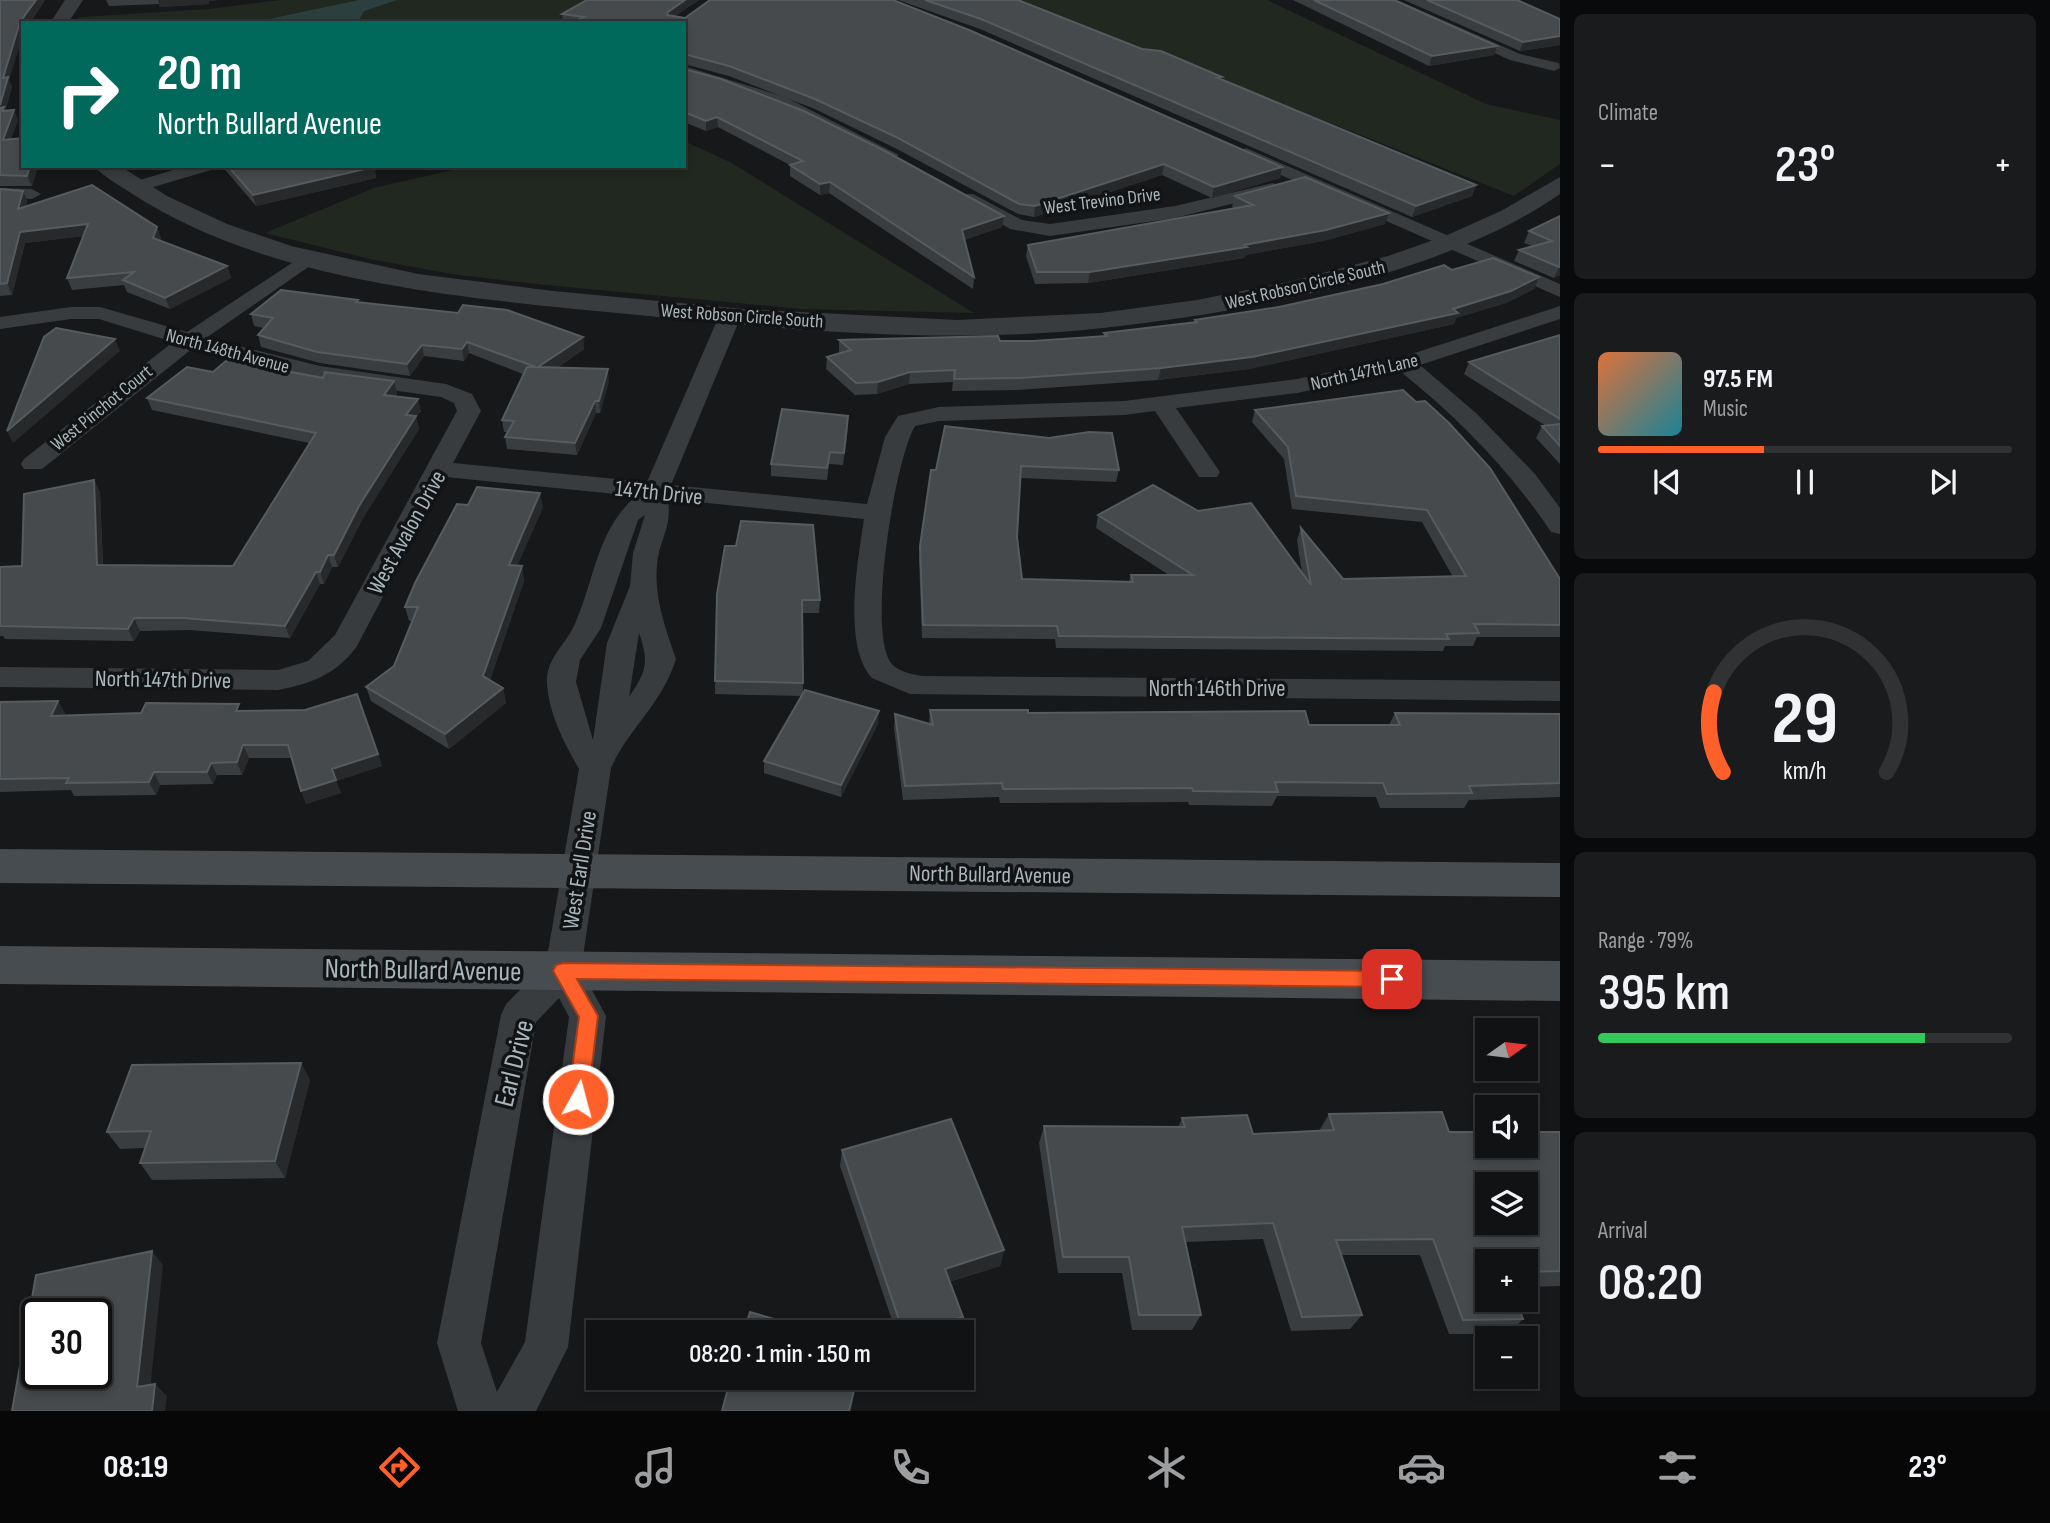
<!DOCTYPE html>
<meta charset="utf-8">
<style>
:root{--surface:#111214;--page:#1a1b1d;--text:#f1f3f6;--muted:#9c9ea0;--line:#303234;--accent:#ff602a}
body{margin:0;font-family:"Sofia Sans Condensed",sans-serif;background:var(--page);color:var(--text);height:100vh;display:flex;flex-direction:column;font-size:26px;white-space:nowrap}
*{box-sizing:border-box;margin:0}
p{font-size:23px;color:var(--muted)}
.icon{flex:none;width:38px;height:38px;fill:none;stroke:currentColor;stroke-width:2;stroke-linecap:round;stroke-linejoin:round}
.map{position:relative;flex:1;overflow:hidden}
.details{display:flex;flex-direction:column;gap:14px;padding:14px;background:#090a0b;width:490px}
.details>*{flex:none}
.top-card{position:absolute;left:21px;top:21px;width:665px;height:147px;border-radius:0px;box-shadow:0 4px 10px #0003,0 0 0 2px var(--line);background:#00695c;color:#fff;overflow:hidden}
.needle{width:46px;rotate:76deg}
.fabs{position:absolute;left:1475px;top:1018px;display:grid;gap:14px}
.fabs a{display:grid;place-items:center;width:63px;height:63px;border-radius:0px;background:var(--surface);box-shadow:0 4px 10px #0003,0 0 0 2px var(--line);font-size:35px}
.speed{position:absolute;left:21px;top:1298px;display:flex;gap:14px;font-size:35px;font-weight:700;text-align:center}
.speed>*{display:grid;place-content:center;width:91px;height:91px;border-radius:50%;background:var(--surface);box-shadow:0 4px 10px #0003,0 0 0 2px var(--line);line-height:1}
.speed .limit{border:4px solid #111;border-radius:10px;background:#fff;color:#111}
.pin{position:absolute;display:grid;place-items:center;width:60px;height:60px;color:#fff;margin:-30px;border-radius:14px;box-shadow:0 4px 10px #0006}
.me{position:absolute;width:77px;margin:-38px;rotate:7deg;stroke-linejoin:round;filter:drop-shadow(0 0 5px #0008)}
.turn{display:flex;align-items:center;gap:24px;height:147px;padding:0 21px;font-size:32px}
.turn .icon{width:91px;height:91px;stroke-width:2.5}
.turn b{display:block;font-size:49px;line-height:60px}
.big{font-size:52px;font-weight:600;line-height:1.1}
.details .widget{flex:1;display:flex;flex-direction:column;justify-content:center;gap:10px;min-width:0;padding:0 24px;border-radius:10px;background:var(--page)}
.details .dial{align-items:center;gap:0}
.dial svg{height:182px;overflow:visible;fill:none;stroke:var(--line);stroke-width:7;stroke-linecap:round;text-anchor:middle}
.dial text{fill:var(--text);stroke:none}
.song{display:flex;align-items:center;gap:21px}
.cover{width:84px;height:84px;border-radius:10px;background:linear-gradient(135deg,hsl(20 70% 55%),hsl(190 70% 35%))}
.played{height:7px;border-radius:4px;background:linear-gradient(90deg,var(--accent) 40%,var(--line) 40%)}
.keys{display:flex;justify-content:space-around;direction:ltr}
.heat{display:flex;justify-content:space-between;align-items:center;font-size:38px;direction:ltr}
.charge{height:10px;border-radius:5px;background:linear-gradient(90deg,#34c759 79%,var(--line) 0)}
.trip{position:absolute;left:586px;top:1320px;width:388px;height:70px;border-radius:0px;background:var(--surface);box-shadow:0 4px 10px #0003,0 0 0 2px var(--line);font-weight:600;line-height:70px;text-align:center}
.menu{display:flex;height:112px;justify-content:space-around;align-items:center;background:#070708;color:var(--muted)}
.menu .icon{width:49px;height:49px}
.menu .active{color:var(--accent)}
.menu b{font-size:32px;color:var(--text)}
main{display:flex;flex:1;min-height:0}
.map>svg:first-child{display:block}
.green{fill:#21281f}
.water{fill:#2c3f3f}
.lines{fill:none;stroke-linecap:round;stroke-linejoin:round}
.minor{fill:#383c3f;fill-rule:evenodd}
.tertiary{fill:#383c3f;fill-rule:evenodd}
.secondary{fill:#464c4f;fill-rule:evenodd}
.wall{fill:#3a3d3f}
.shaded-wall{fill:#27292b}
.building{fill:#464a4d;stroke:#555b5e;stroke-width:2;fill-rule:evenodd}
.route{fill:#ff602a;stroke:#a63e1b;stroke-width:2}
.labels{text-anchor:middle;stroke-width:7;stroke-linejoin:round;paint-order:stroke}
.far-street-label{font-size:19px;fill:#a8b6bb;stroke:#121315}
.street-label{font-size:23px;fill:#a8b6bb;stroke:#121315}
.near-street-label{font-size:28px;fill:#a8b6bb;stroke:#121315}
</style>
<main>
<div class="map">
<svg width="1560" height="1411" viewBox="0 0 1560 1411">
<rect width="100%" height="100%" fill="#17181a"/>
<path class="green" d="M280,0H595L555,23H76L79,17L209,9Z
M1021,0H1267L1486,104L1560,120V164L1514,196Z
M684,141L730,162L974,313L802,309L536,284L451,274L370,259L265,233L374,188L470,166H684Z"/>
<path class="water" d="M359,0H397L364,11L357,23H250Z"/>
<g class="lines">
<path class="minor" d="M1378,0H1397L1520,54L1559,63L1560,68L1554,71L1510,60Z
M684,66L785,97L899,155L890,160L884,159L773,103L684,76Z
M1246,148L1560,284V297L1240,157L1237,153Z
M186,166H214L211,170L133,193L124,188L127,184Z
M1273,183L1282,188L1279,192L1175,218L1050,236L1010,229L958,198L961,194H973L1022,220L1050,224L1175,206Z
M0,188L32,189L41,194L32,199L0,198Z
M310,251L320,257L317,261L206,338L320,366L446,384L472,394L481,411L453,463L647,482L719,316L723,312H737L741,316L671,485L867,504L885,437L898,416L939,407L1124,401L1297,379L1399,358L1560,306V319L1420,365L1477,414L1535,474L1560,508V534L1551,532C1509,469 1458,418 1400,371L1297,393L1176,408L1220,472L1217,477H1199L1155,411L1124,415L939,421L915,426C895,460 866,634 892,664C899,672 912,674 922,676L1560,681V701L910,694L872,678C842,646 858,560 864,519L668,499C671,523 665,530 659,552C651,590 664,624 676,659C661,706 630,726 611,768L581,970L606,1016L568,1347L536,1411H458L437,1343L501,1015L506,1004L546,964L579,769C564,743 549,714 547,684C545,660 565,645 574,626C595,580 596,531 636,496L446,477L357,646C337,674 311,684 278,690L0,687V667L278,670L308,661L335,635L457,411L454,403L441,397L320,380L193,348L42,469H24L21,464L24,459L173,342L99,319H71L0,329V317L71,307H100L187,332ZM645,515L633,553L630,586L607,643L593,740L576,682L580,660L601,628L638,520ZM639,633C649,662 647,671 629,697ZM559,998L569,1017L525,1342L497,1392L481,1343L536,1022Z"/>
<path class="tertiary" d="M65,0H83L68,23H50Z
M94,166H120L167,196L227,224L291,246L418,274L553,291L744,309L957,320L1100,313L1197,300L1292,281L1388,256L1445,236L1501,211L1560,177V194C1443,276 1244,313 1103,328C948,345 792,330 638,315C476,299 271,285 131,193C119,185 104,177 94,166Z"/>
<path class="secondary" d="M0,849L1560,863V897L0,883Z
M0,946L1560,961V1001L0,984Z"/>
</g>
<path class="wall" d="M0,0H45L30,23H23L9,80L12,87L5,111L14,110L18,120L11,139L23,166H38L32,186H0Z
M106,0H218L209,1V4L160,7L159,4L109,6Z
M587,0H699L675,16L1282,167L1280,178L1212,198L1162,175L1034,217L1018,214L897,149L815,109L729,76L684,64V23H563L562,14Z
M898,0H1018L1142,49L1222,77V79L1476,185L1472,196L1412,217L980,29Z
M1293,0H1394L1497,46L1494,55L1429,66Z
M1404,0H1517L1560,19V45L1520,51Z
M684,69L1002,227L964,240L974,277L973,289L829,193L820,195L790,176V165L718,127L706,131L684,122Z
M222,166H392L375,170L376,178L256,206Z
M0,189L27,201L26,206L157,227L161,238L160,241L227,266L231,278L170,309L127,292L124,285L72,290L67,278L84,236L25,243L12,295L0,296Z
M1235,196L1385,224L1323,241L1245,255L1244,258L1088,283L1035,284L1026,256L1028,245L1234,208L1232,207Z
M1560,216V275L1554,278L1514,261L1519,250L1533,246L1524,243L1529,231Z
M1452,270L1539,277L1534,289L1506,303L1456,318L1454,324L1249,369L1158,380L1018,390L952,391L953,382L909,384L877,394L855,395L826,369L827,357L840,353L839,352V340L1033,341L1104,337V333L1194,322L1195,320L1279,307Z
M359,303L583,337L584,349L557,368L609,381L600,413H596L577,455L507,449L505,437L508,432H504L502,420L523,374L469,353L464,361L424,356L410,376L320,363L261,347L258,335L264,328L254,326L251,314Z
M1560,335V464L1536,438L1542,426H1546L1464,374L1469,362Z
M213,372L397,393L395,397L421,411L416,417L419,429L363,518L338,567H332L324,584H320L290,638L189,630L140,631L134,641L5,639L3,636H0V567L22,566L94,480L100,492L103,565L233,566L309,443L152,410L147,398Z
M1255,410L1560,579V637H1477L1473,646H1445L1443,651L1056,648L1055,639L922,638L919,559L920,546L945,426L1119,470L1116,482L1020,478L1017,537L1022,579L1129,581L1131,575H1169L1096,528L1098,515L1302,573L1297,540L1301,528L1343,579L1453,577L1422,522L1292,509L1284,459L1252,422Z
M848,428L843,465L829,464L827,480L771,476V464Z
M543,507L517,566H522L524,581L490,680L503,688L506,703L449,749L371,701L366,687L394,666L412,621H409L405,607Z
M717,594L820,600L819,613H802L803,693L878,724L841,797L764,773V761L801,696L715,694Z
M0,702L65,713L64,715L241,711L378,754L382,766L336,781L341,793L306,804L291,758H249L242,775H217L213,784L160,785L156,795L74,796L71,790L0,792Z
M930,710L1028,713L1309,725H1389L1395,713L1560,714V797L1469,800L1464,808H1380L1376,797L1277,796L1272,806L1189,805L1188,802L1000,803L999,797L903,800L894,728L895,714L929,724Z
M301,1063L310,1080L285,1178L152,1180L140,1163L145,1148L120,1149L107,1132Z
M1329,1114L1449,1132H1560V1286L1526,1287V1262H1488L1523,1319L1508,1334H1449L1420,1255H1341L1362,1315L1350,1329L1291,1331L1263,1239L1185,1242L1201,1315L1192,1330H1132L1122,1273H1058L1039,1143L1044,1126L1178,1127L1182,1118L1253,1134L1319,1131Z
M842,1150L1004,1250L1000,1266L949,1282L963,1317L959,1331L896,1332L840,1166Z"/>
<path class="shaded-wall" d="M36,0H45L30,23H23V36L9,80L12,87L4,116L0,110L3,78L20,22Z
M158,0H218L209,1V4L160,7Z
M685,0H699L668,21V23V12Z
M1560,36V45L1520,51L1523,42Z
M1497,46L1494,55L1429,66L1432,56Z
M14,110L18,120L7,150L3,140Z
M717,117L718,127L706,131V121Z
M1164,164L1162,175L1034,217L1035,206Z
M30,166H38L32,186L27,176Z
M370,166H392L375,170L376,178L256,206L253,195Z
M1282,167L1280,178L1212,198L1214,187Z
M830,182L829,193L820,195V184Z
M1476,185L1472,196L1412,217L1416,206Z
M23,191L27,201L22,220L18,209Z
M1389,213L1385,224L1323,241L1245,255L1244,258L1088,283L1090,272L1244,245Z
M1004,216L1002,227L961,241L962,230Z
M88,224L93,235L25,243L12,295L7,283L20,232Z
M157,227L161,238L157,250L153,238Z
M227,266L231,278L170,309L165,298Z
M1560,266V275L1554,278L1559,267Z
M1539,277L1534,289L1506,303L1456,318L1454,324L1249,369L1158,380L1161,368L1453,309Z
M583,337L584,349L540,379L538,367Z
M115,339L120,351L13,443L7,431Z
M467,342L469,353L464,361L462,349Z
M422,345L424,356L410,376L407,364Z
M608,369L609,381L600,413L599,401Z
M910,372L909,384L877,394L878,382Z
M394,381L397,393L387,407L384,395Z
M418,399L421,411L416,417L419,429L363,518L338,567L334,555L406,415Z
M595,401L596,413L577,455L575,443Z
M848,416V428L843,465L844,453Z
M94,480L100,492L103,577L97,565Z
M540,493L543,507L511,580L509,565Z
M328,555L332,567L324,584L320,572Z
M522,566L524,581L486,691L483,676Z
M316,572L320,584L290,638L285,626Z
M134,618L140,631L134,641L128,629Z
M503,688L506,703L449,749L445,734Z
M58,701L65,713L58,728L51,716Z
M879,711L878,724L841,797V785Z
M243,745L249,758L242,775L237,762Z
M378,754L382,766L336,781L341,793L306,804L301,791L332,769Z
M211,763L217,775L213,784L207,772Z
M154,772L160,785L156,795L149,782Z
M301,1063L310,1080L285,1178L275,1161Z
M1004,1250L1000,1266L941,1284L945,1269Z
M152,1251L163,1265L149,1400L137,1387Z
M963,1317L958,1332H914Z
M857,1377H858L851,1411H849Z
M155,1384L167,1396L165,1411H152Z"/>
<path class="building" d="M0,0H36L20,22L3,78L8,77L0,105Z
M587,0H685L668,12L667,15L685,18L710,0H893L969,30L1282,167L1214,187L1164,164L1035,206L1019,204L898,138L815,99L729,66L684,54V23H571L584,17L562,14Z
M925,0H1018L1142,49L1161,51L1222,77L1218,78L1476,185L1416,206L981,19Z
M1314,0H1394L1497,46L1432,56Z
M1427,0H1517L1560,19V36L1523,42Z
M684,69L721,79L804,111L885,151L1004,216L962,230L974,277L830,182L820,184L790,165L803,161L717,117L706,121L684,112Z
M4,107L2,111L14,110L3,140L23,138V166H30L27,176L0,175V108Z
M228,166H373L374,167L253,195Z
M1305,177L1389,213L1326,230L1244,245L1247,247L1090,272H1037L1028,245L1253,205L1235,196Z
M92,185L157,227L153,238L227,266L165,298L123,280L134,272L67,278L88,224L20,232L7,283L0,284V189L23,191L18,209Z
M1560,216V266L1559,267L1519,250L1552,241L1529,231Z
M1493,258L1539,277L1511,291L1453,309L1458,313L1252,357L1161,368L1020,378L954,379L955,370L910,372L878,382L856,383L827,357L851,350L839,340L998,336L1000,341H1033L1107,336L1104,333L1197,322L1195,320L1279,307L1383,284L1444,265L1452,270Z
M281,290L358,300L356,302L458,313L463,305L507,310L583,337L538,367L608,369L599,401H595L575,443L505,437L514,421L502,420L527,367H536L467,342L462,349L422,345L407,364L317,352L258,335L273,318L251,314Z
M56,328L115,339L7,431L44,337Z
M1560,335V419L1469,362Z
M227,360L323,378L325,372L394,381L384,395L418,399L406,415L416,416L359,506L334,555H328L320,572H316L285,626L183,618H134L128,629L0,626V567L22,566L24,494L94,480L97,565L233,566L316,433L147,398L187,367L213,372Z
M1403,390L1416,402L1425,401L1449,423L1490,468L1560,579V625L1474,624L1479,633L1446,634L1449,639L1059,636L1057,626L923,625L920,546L931,470H936L945,426L1049,438L1089,432L1112,433L1119,470L1021,466L1017,537L1022,579L1133,582L1131,575H1193L1098,515L1153,485L1198,511L1251,503L1311,585L1301,528L1343,579L1466,576L1427,510L1296,496L1288,447L1255,410Z
M782,409L848,416L844,453L830,452L827,468L771,464Z
M1560,424V446L1542,426Z
M477,487L540,493L509,565L522,566L483,676L503,688L445,734L366,687L394,666L418,607H405L415,583L457,504L468,505Z
M741,521L813,525L820,600H802L803,683L715,681L717,594L725,546H736Z
M805,690L879,711L841,785L764,761Z
M357,694L378,754L332,769L336,780L301,791L288,745H243L237,762L211,763L207,772H154L149,782L66,783L69,778L0,779V702L58,701L51,716L141,713L146,703L239,704L236,711L305,710Z
M930,710H1028V713L1305,711L1309,725H1400L1395,713L1560,714V783L1469,786L1472,793L1387,794L1383,783L1275,782L1278,792L1193,791L1192,788L1003,789L1002,783L905,786L895,714L933,725Z
M301,1063L275,1161L140,1163L151,1131L107,1132L132,1065Z
M1442,1112L1449,1132H1488V1146H1526V1132H1560V1271L1526,1272V1262H1488V1300H1516L1523,1319L1463,1320L1433,1239L1336,1240L1362,1315L1302,1317L1273,1223L1182,1227L1201,1315H1139L1129,1257H1063L1044,1126L1185,1127L1182,1118L1247,1115L1253,1134L1334,1130L1329,1114ZM1488,1185H1526V1223H1488Z
M951,1119L1004,1250L945,1269L963,1317L914,1332H903L842,1150Z
M152,1251L137,1387L155,1384L152,1411H12L36,1275ZM37,1314H96V1374H37Z
M750,1312L819,1332H744Z
M731,1377H857L849,1411H722Z"/>
<path class="route" d="M563,963L1392,971L1399,973L1402,979L1399,985L1392,987L577,979L598,1016L588,1099L585,1106L578,1108L571,1106L568,1099L579,1017L553,971L556,965Z"/>
<g class="labels">
<g class="far-street-label">
<text transform="translate(1102 200) rotate(-7)" y="7">West Trevino Drive</text>
<text transform="translate(1305 284) rotate(-13)" y="7">West Robson Circle South</text>
<text transform="translate(742 315) rotate(4)" y="7">West Robson Circle South</text>
<text transform="translate(228 350) rotate(15)" y="7">North 148th Avenue</text>
<text transform="translate(1364 371) rotate(-13)" y="7">North 147th Lane</text>
<text transform="translate(101 407) rotate(-39)" y="7">West Pinchot Court</text>
</g>
<g class="street-label">
<text transform="translate(659 492) rotate(6)" y="8">147th Drive</text>
<text transform="translate(406 532) rotate(-61)" y="8">West Avalon Drive</text>
<text transform="translate(163 679) rotate(1)" y="8">North 147th Drive</text>
<text x="1217" y="696">North 146th Drive</text>
<text transform="translate(579 870) rotate(-81)" y="8">West Earll Drive</text>
<text transform="translate(990 874) rotate(1)" y="8">North Bullard Avenue</text>
</g>
<g class="near-street-label">
<text transform="translate(423 969) rotate(1)" y="10">North Bullard Avenue</text>
<text transform="translate(513 1063) rotate(-76)" y="10">Earl Drive</text>
</g>
</g>
</svg>
<div class="fabs">
<a><svg class="needle" viewBox="-14 -14 28 28"><path d="M0-13l5 13h-10z" fill="#e53935"/><path d="M0 13l5-13h-10z" fill="#9c9ea0"/></svg></a>
<a><svg class="icon" aria-label="sound" viewBox="0 0 24 24"><path d="M4 9h4l5-4v14l-5-4H4zM17 9q2 3 0 6"/></svg></a>
<a><svg class="icon" aria-label="layers" viewBox="0 0 24 24"><path d="M12 4l9 5-9 5-9-5zM3 14l9 5 9-5"/></svg></a>
<a>+</a>
<a>−</a>
</div>
<div class="speed"><div class="limit">30</div></div>
<div class="pin" style="left:1392px;top:979px;background:#d93025"><svg class="icon" aria-label="arrive" viewBox="0 0 24 24"><path d="M6 21V4h12l-3 4 3 4H6"/></svg></div>
<svg class="me" style="left:578px;top:1099px" viewBox="-20 -20 40 40"><circle r="17" fill="#ff602a" stroke="#fff" stroke-width="3"/><path d="M0-11L8 9 0 5-8 9z" fill="#fff"/></svg>
<div class="trip">08:20 · 1 min · 150 m</div>
<div class="top-card">
<div class="turn"><svg class="icon" aria-label="right" viewBox="0 0 24 24"><path d="M7 20v-9h11M14 6l5 5-5 5"/></svg><div><b>20 m</b>North Bullard Avenue</div></div>
</div>
</div>
<section class="details">
<div class="widget"><p>Climate</p>
<div class="heat"><a>−</a><b class="big">23°</b><a>+</a></div>
</div>
<div class="widget">
<div class="song"><i class="cover"></i><div><b>97.5 FM</b><p>Music</p></div></div>
<div class="played"></div>
<div class="keys"><svg class="icon" aria-label="previous" viewBox="0 0 24 24"><path d="M18 5L8 12l10 7zM5 5v14"/></svg><svg class="icon" aria-label="pause" viewBox="0 0 24 24"><path d="M8 5v14M16 5v14"/></svg><svg class="icon" aria-label="next" viewBox="0 0 24 24"><path d="M6 5l10 7-10 7zM19 5v14"/></svg></div>
</div>
<div class="widget dial"><svg viewBox="0 0 100 80">
<path d="M14 69A42 42 0 1 1 86 69"/>
<path d="M14 69A42 42 0 0 1 10 34" stroke="#ff602a"/>
<text x="50" y="56" font-size="32" font-weight="700">29</text>
<text x="50" y="72" font-size="11">km/h</text>
</svg></div>
<div class="widget"><p>Range · 79%</p><b class="big">395 km</b><div class="charge"></div></div>
<div class="widget"><p>Arrival</p><b class="big">08:20</b></div>
</section>
</main>
<nav class="menu">
<b>08:19</b>
<svg class="icon active" aria-label="directions" viewBox="0 0 24 24"><path d="M12 3l9 9-9 9-9-9zM9 14v-3h6M13 9l2 2-2 2"/></svg>
<svg class="icon" aria-label="music" viewBox="0 0 24 24"><path d="M9 18V5l10-2v13"/><circle cx="6" cy="18" r="3"/><circle cx="16" cy="16" r="3"/></svg>
<svg class="icon" aria-label="phone" viewBox="0 0 24 24"><path d="M5 4h4l2 5-3 2q2 4 5 5l2-3 5 2v4C11 20 4 13 5 4z"/></svg>
<svg class="icon" aria-label="climate" viewBox="0 0 24 24"><path d="M12 3v18M4 7l16 10M4 17L20 7"/></svg>
<svg class="icon" aria-label="car" viewBox="0 0 24 24"><path d="M5 17H2v-5l4-1 3-4h7l3 4 3 1v5h-3M9 17h6M6 11h13"/><circle cx="7" cy="17" r="2"/><circle cx="17" cy="17" r="2"/></svg>
<svg class="icon" aria-label="filters" viewBox="0 0 24 24"><path d="M4 7h16M4 17h16"/><circle cx="9" cy="7" r="2"/><circle cx="15" cy="17" r="2"/></svg>
<b>23°</b>
</nav>
